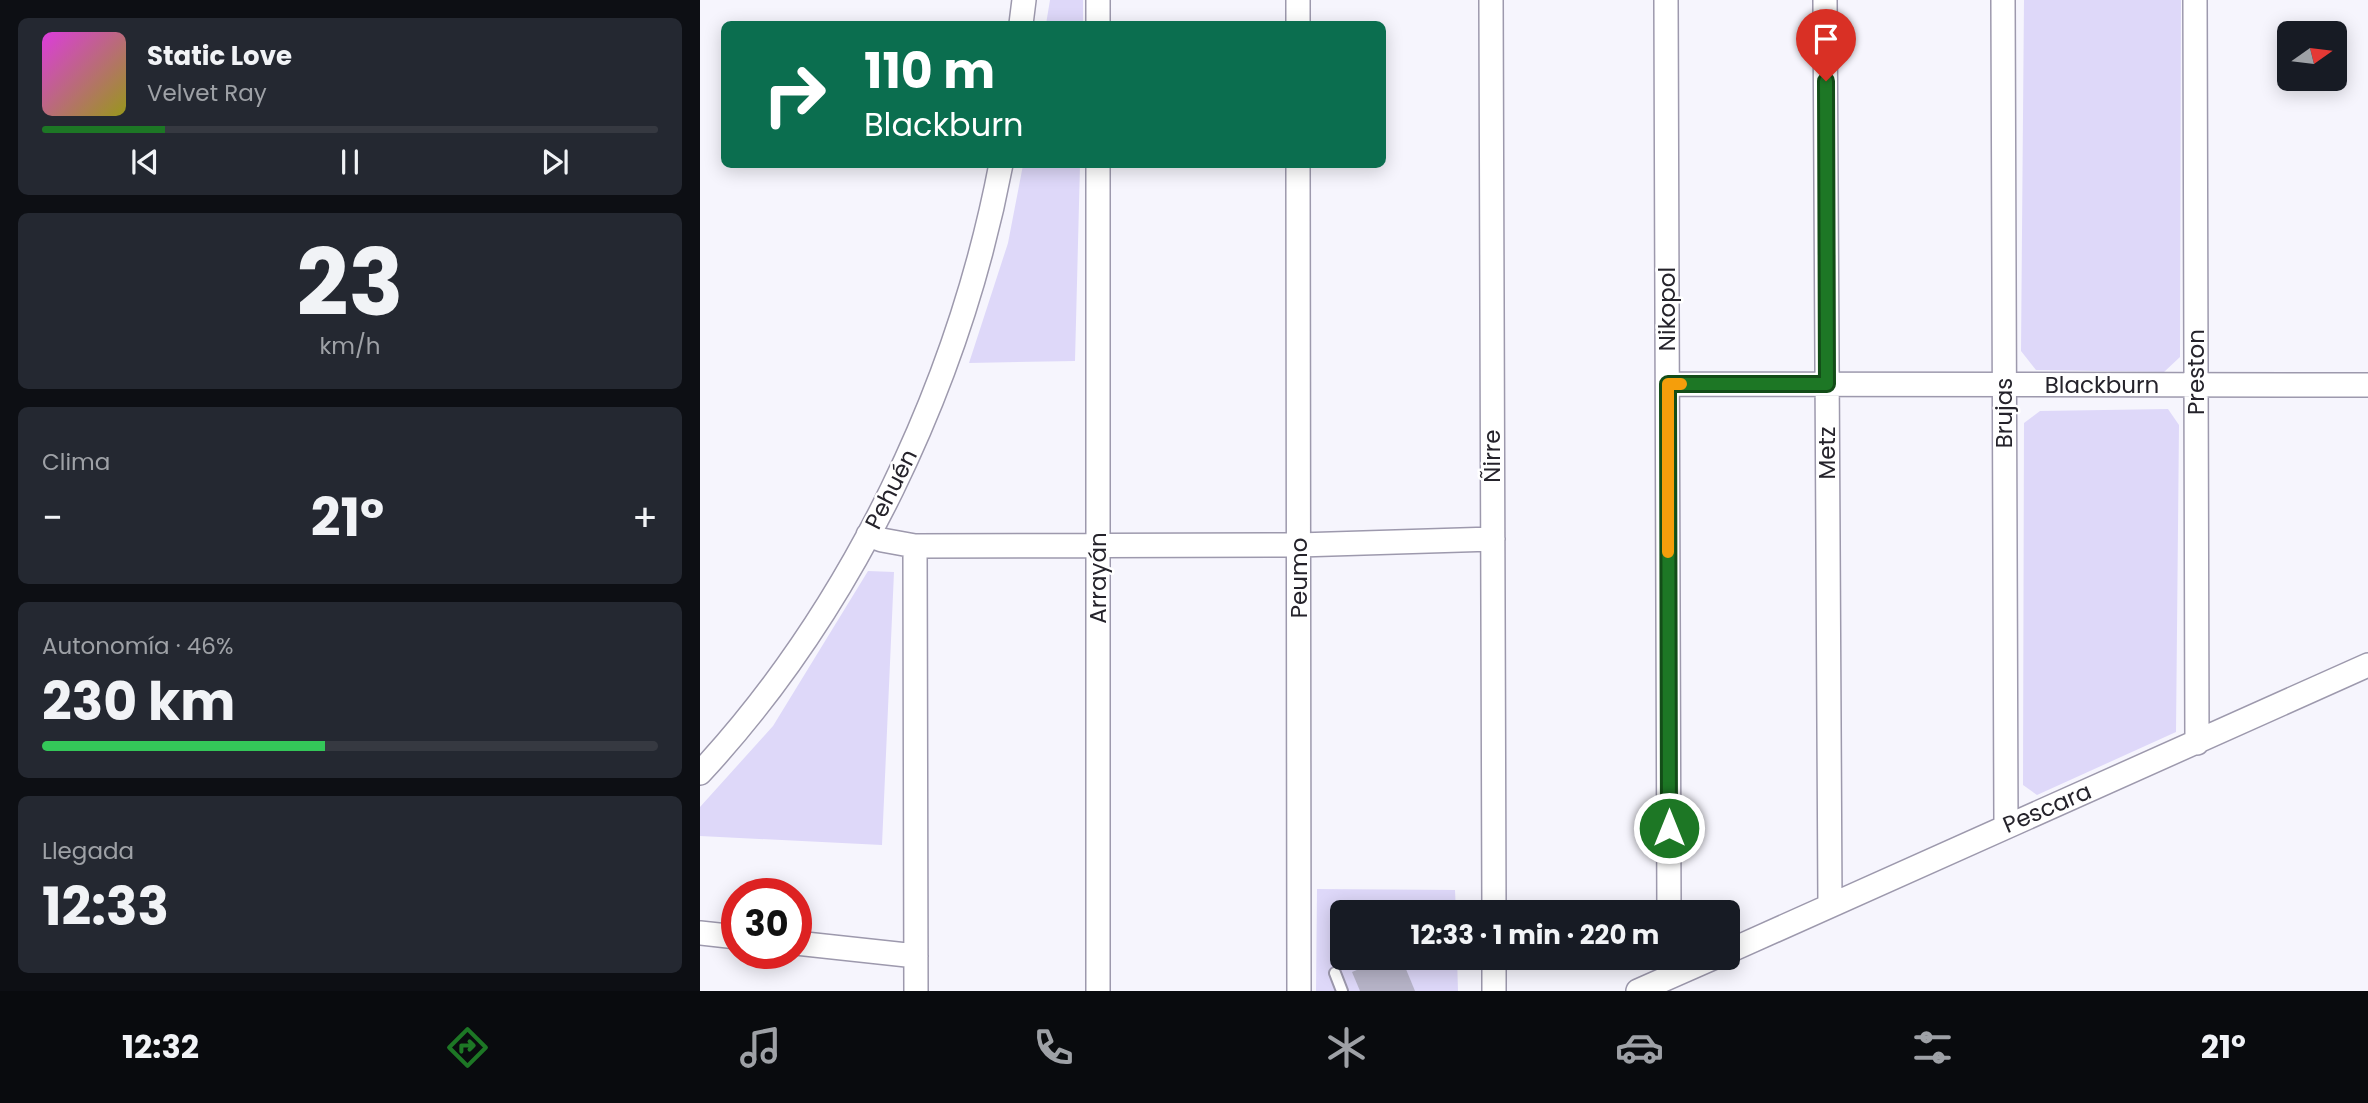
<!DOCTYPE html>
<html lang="es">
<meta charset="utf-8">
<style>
:root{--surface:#171b24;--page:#242831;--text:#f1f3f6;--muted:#9ea1a6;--line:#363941;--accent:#1d7725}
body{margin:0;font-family:Poppins,sans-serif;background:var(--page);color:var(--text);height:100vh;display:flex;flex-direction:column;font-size:26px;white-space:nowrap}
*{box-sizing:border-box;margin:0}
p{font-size:23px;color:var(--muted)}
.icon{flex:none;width:38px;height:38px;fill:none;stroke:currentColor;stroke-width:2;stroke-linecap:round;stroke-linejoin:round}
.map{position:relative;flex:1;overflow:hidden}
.side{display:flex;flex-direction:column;gap:18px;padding:18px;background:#0d0f14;width:700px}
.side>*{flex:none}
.guide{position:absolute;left:21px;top:21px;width:665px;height:147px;border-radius:10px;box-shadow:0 4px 18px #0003;background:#0b6e4f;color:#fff;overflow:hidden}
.needle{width:46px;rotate:76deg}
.tools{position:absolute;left:1577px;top:21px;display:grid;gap:14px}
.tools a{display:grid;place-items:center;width:70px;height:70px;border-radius:10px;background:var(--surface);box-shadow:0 4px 18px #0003;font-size:35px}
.speed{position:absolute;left:21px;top:878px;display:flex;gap:14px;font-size:35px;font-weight:700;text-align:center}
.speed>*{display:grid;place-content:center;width:91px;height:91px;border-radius:50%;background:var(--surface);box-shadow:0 4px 18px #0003;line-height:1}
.speed .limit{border:10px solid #d22;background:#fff;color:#111}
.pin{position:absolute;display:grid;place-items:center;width:60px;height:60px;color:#fff;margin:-72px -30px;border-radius:50% 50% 50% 0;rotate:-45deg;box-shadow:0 0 7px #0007}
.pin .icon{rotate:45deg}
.me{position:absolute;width:77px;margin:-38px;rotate:0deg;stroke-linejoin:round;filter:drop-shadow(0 0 5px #0008)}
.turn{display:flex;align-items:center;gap:24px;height:147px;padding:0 28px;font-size:32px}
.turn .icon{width:91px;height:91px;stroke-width:2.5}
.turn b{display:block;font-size:49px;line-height:60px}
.big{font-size:52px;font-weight:700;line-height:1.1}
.side .tile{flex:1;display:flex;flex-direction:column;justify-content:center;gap:10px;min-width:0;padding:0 24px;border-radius:10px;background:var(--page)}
.side .dial{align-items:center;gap:0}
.dial b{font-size:91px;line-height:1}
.song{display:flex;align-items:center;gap:21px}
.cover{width:84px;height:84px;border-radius:10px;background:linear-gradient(135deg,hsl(300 70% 55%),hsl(60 70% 35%))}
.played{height:7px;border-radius:4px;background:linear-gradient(90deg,var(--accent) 20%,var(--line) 20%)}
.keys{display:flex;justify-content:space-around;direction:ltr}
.heat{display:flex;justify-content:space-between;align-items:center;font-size:38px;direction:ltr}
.charge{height:10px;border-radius:5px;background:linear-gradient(90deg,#34c759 46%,var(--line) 0)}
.trip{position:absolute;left:630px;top:900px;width:410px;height:70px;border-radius:10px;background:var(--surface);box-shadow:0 4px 18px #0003;font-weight:700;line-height:70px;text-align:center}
.tab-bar{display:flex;height:112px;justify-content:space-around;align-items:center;background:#090b0e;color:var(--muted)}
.tab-bar .icon{width:49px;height:49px}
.tab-bar .on{color:var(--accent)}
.tab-bar b{font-size:32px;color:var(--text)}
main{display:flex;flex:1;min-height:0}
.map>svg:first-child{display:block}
.green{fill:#ded8f9}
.building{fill:#b7b4c8}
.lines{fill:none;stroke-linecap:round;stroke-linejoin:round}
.lane-casing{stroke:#9d99ad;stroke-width:14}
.street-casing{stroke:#9d99ad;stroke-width:26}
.lane{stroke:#fff;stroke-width:10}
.street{stroke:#fff;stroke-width:23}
.route-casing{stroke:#134d18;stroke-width:18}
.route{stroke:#1d7725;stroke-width:12}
.slow{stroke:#f59e0b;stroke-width:12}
.labels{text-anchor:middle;stroke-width:5;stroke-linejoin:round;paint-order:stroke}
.street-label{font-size:23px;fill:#25232b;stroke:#fff}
</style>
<main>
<section class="side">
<div class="tile">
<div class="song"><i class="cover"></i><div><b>Static Love</b><p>Velvet Ray</p></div></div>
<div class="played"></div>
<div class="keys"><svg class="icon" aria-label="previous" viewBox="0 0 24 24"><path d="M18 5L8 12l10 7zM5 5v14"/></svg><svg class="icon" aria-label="pause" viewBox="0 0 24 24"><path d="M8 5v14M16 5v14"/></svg><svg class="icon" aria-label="next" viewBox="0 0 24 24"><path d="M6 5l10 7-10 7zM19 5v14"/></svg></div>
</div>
<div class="tile dial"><b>23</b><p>km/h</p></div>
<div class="tile"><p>Clima</p>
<div class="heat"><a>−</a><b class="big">21°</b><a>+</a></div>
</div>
<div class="tile"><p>Autonomía · 46%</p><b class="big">230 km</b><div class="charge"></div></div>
<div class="tile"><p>Llegada</p><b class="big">12:33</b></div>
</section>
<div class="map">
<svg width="1668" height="991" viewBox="0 0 1668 991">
<rect width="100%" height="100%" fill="#f6f5fd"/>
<path class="green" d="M350,0H383V24H346Z
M1324,0H1481L1480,357L1464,372L1336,370L1321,351Z
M323,165H380L375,361L269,363L308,243Z
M1468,409L1479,425L1476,732L1337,795L1323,785L1324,423L1340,411Z
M168,571L194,572L182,845L0,836V807L73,726Z
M617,889L755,890L756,912H642V957H757L758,991H616Z"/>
<path class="building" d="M688,957H701L715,991H660L652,972Z"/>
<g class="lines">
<g class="lane-casing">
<path id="lane" d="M635,973L642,991"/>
</g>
<g class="street-casing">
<path id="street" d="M398,0V24
M598,0V24
M791,0L794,912
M966,0L969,912
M1125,0L1130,905
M1303,0L1306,826
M1495,0L1497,743
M321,24L324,0
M598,164L599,991
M968,384L1668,385
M168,535L182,540L215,546L599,545L793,539
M215,546L216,991
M0,773C153,608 259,384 301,164
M0,933L37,937
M96,943L216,956
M1027,952L1668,665
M794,957V991
M398,991V164
M938,991L1015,957"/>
</g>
<use href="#lane" class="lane"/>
<use href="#street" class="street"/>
</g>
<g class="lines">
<g class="route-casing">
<path id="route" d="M969,828L968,384H1127L1126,81"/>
</g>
<use href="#route" class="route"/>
<path class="slow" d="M968,552V384H981"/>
</g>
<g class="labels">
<g class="street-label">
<text transform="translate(967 309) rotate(-90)" y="8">Nikopol</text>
<text transform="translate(1496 372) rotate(-90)" y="8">Preston</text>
<text x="1402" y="393">Blackburn</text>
<text transform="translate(1304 413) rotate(-90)" y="8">Brujas</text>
<text transform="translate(1127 453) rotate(-90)" y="8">Metz</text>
<text transform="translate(792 456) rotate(-90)" y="8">Ñirre</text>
<text transform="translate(191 489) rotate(-63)" y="8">Pehuén</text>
<text transform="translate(398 578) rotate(-90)" y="8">Arrayán</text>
<text transform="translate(599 578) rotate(-90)" y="8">Peumo</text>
<text transform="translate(1347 808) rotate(-23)" y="8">Pescara</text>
</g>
</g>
</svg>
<div class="tools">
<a><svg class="needle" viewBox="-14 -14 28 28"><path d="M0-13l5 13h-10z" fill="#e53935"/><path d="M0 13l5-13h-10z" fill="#9ea1a6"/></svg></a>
</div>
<div class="speed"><div class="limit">30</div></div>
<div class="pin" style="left:1126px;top:81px;background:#d93025"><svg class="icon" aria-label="arrive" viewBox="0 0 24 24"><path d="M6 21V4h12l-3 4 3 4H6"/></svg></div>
<svg class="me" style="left:969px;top:828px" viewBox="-20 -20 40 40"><circle r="17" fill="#1d7725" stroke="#fff" stroke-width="3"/><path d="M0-11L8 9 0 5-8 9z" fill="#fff"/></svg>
<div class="trip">12:33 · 1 min · 220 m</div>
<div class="guide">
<div class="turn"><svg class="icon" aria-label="right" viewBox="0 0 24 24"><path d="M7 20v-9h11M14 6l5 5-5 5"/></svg><div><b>110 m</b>Blackburn</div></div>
</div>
</div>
</main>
<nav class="tab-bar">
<b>12:32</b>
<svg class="icon on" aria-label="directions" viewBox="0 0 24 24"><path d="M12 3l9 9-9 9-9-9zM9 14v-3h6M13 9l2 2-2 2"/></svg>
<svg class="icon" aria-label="music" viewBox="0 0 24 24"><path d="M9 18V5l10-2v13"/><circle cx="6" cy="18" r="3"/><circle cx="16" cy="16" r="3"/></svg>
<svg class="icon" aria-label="phone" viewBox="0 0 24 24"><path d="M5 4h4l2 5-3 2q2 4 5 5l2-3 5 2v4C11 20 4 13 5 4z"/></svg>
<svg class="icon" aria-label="climate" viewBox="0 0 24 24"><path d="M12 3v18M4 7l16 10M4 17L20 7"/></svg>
<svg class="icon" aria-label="car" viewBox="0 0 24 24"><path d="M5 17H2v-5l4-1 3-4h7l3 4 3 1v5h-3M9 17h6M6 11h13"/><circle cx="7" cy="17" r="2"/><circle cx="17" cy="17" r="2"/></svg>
<svg class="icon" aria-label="filters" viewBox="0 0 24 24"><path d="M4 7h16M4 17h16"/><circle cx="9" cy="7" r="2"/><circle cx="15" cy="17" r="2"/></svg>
<b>21°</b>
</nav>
